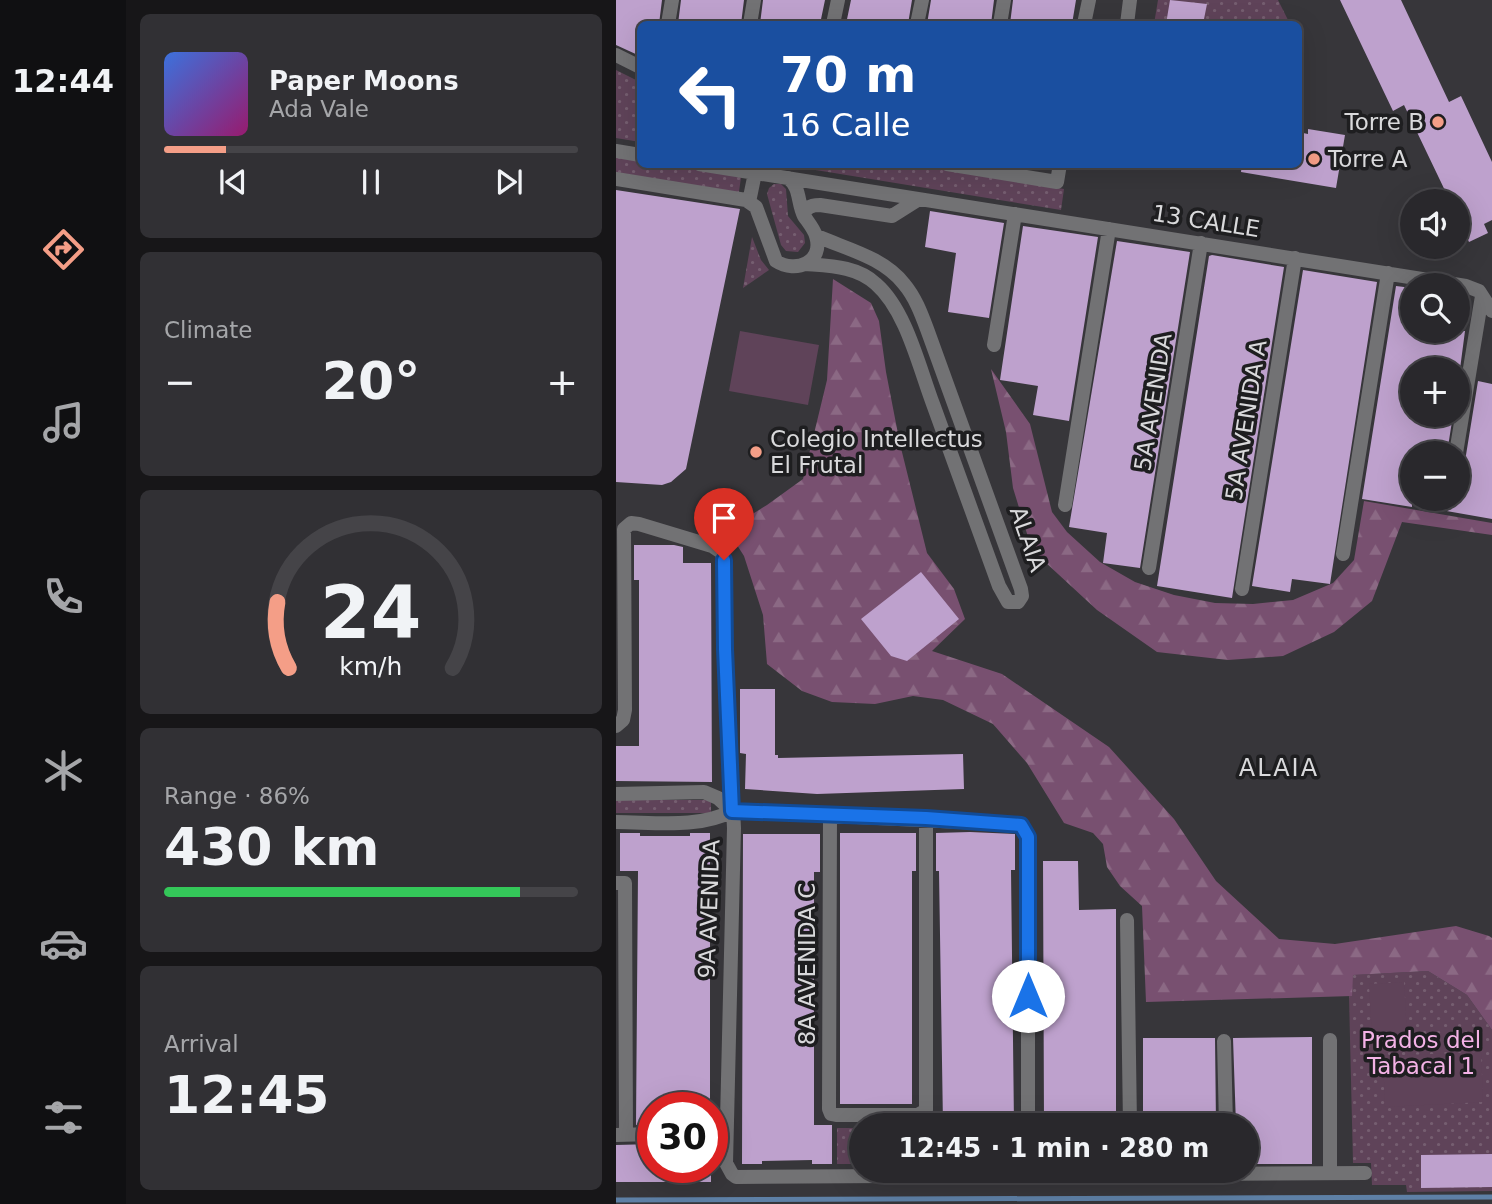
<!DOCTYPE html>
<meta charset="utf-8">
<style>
:root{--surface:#29282c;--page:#313034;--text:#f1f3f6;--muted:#a5a6a9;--line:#454448;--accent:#f49e87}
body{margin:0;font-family:"DejaVu Sans",sans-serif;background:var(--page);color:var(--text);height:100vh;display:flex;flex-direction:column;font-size:26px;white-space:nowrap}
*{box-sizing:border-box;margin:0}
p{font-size:23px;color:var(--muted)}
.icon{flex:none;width:38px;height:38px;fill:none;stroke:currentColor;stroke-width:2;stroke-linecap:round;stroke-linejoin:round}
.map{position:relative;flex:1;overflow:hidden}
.panel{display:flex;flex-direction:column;gap:14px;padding:14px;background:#171618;width:490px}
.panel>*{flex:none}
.guide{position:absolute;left:21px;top:21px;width:665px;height:147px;border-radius:10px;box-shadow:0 7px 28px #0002,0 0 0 2px var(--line);background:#1a4fa0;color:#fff;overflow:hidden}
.tools{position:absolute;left:784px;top:189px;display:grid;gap:14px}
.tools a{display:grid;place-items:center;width:70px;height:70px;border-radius:50%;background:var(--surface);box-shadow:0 7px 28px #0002,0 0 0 2px var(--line);font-size:35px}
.speed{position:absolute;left:21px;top:1092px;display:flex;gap:14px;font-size:35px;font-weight:700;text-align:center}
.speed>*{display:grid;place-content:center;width:91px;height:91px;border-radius:50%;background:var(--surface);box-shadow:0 7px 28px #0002,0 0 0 2px var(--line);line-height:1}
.speed .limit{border:10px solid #d22;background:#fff;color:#111}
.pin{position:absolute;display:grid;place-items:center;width:60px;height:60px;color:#fff;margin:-72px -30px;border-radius:50% 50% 50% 0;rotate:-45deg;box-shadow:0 0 7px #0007}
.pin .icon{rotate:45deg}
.me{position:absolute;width:77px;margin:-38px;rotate:0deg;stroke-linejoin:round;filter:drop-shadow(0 0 5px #0008)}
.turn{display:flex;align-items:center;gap:24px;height:147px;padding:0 28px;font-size:32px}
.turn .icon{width:91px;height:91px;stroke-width:2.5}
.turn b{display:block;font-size:49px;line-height:60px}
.big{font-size:52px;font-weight:700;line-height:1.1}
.panel .card{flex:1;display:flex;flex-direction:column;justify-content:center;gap:10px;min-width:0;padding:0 24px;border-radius:10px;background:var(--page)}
.panel .dial{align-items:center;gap:0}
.dial svg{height:182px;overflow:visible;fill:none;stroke:var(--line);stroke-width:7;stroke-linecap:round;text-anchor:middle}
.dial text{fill:var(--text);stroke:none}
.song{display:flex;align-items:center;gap:21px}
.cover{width:84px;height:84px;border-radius:10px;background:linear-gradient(135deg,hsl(220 70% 55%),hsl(320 70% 35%))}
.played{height:7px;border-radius:4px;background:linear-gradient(90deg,var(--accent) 15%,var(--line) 15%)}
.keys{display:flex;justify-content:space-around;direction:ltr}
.heat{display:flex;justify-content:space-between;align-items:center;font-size:38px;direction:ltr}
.charge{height:10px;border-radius:5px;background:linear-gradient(90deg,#34c759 86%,var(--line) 0)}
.trip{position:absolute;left:233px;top:1113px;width:410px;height:70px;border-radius:35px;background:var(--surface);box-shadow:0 7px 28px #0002,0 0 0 2px var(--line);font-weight:700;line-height:70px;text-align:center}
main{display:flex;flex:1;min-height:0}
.menu{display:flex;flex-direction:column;width:126px;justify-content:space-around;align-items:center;background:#101012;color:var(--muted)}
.menu .icon{width:49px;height:49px}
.menu .on{color:var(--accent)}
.menu b{font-size:32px;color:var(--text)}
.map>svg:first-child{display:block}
.green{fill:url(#green-dots)}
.forest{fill:url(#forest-firs)}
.pitch{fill:#5f4359}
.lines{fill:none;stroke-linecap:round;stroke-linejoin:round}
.stream{stroke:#5e80a6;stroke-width:5}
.building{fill:#bea1cd}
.street{stroke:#727274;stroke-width:14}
.route-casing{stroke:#114b97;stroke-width:18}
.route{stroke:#1a73e8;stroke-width:12}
.poi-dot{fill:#f49e87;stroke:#1e1e20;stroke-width:2.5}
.labels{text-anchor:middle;stroke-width:7;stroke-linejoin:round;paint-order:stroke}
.poi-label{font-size:23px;fill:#d9d9db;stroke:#1e1e20;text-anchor:start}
.street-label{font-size:23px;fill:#d9d9db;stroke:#1e1e20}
.park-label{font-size:23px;fill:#f3b2e6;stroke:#1e1e20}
.neighbourhood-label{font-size:24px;letter-spacing:2px;fill:#d9d9db;stroke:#1e1e20}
</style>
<main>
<nav class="menu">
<b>12:44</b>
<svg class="icon on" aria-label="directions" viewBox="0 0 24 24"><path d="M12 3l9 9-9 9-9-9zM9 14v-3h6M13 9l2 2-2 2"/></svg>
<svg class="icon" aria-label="music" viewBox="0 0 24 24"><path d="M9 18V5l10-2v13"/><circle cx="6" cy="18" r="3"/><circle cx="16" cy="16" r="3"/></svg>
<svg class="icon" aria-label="phone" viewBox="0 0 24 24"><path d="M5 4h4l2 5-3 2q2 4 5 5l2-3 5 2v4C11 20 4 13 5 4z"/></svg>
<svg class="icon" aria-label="climate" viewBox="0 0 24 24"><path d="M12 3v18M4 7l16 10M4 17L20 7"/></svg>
<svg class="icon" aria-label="car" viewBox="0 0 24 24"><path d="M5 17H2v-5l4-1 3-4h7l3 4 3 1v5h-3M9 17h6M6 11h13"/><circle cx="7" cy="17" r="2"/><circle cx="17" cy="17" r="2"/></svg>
<svg class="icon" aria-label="filters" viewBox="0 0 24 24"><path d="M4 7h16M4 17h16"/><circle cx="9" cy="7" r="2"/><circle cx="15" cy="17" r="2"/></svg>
</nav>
<section class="panel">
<div class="card">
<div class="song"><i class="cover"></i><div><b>Paper Moons</b><p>Ada Vale</p></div></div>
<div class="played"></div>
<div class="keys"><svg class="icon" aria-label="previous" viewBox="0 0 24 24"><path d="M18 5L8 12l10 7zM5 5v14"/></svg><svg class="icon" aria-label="pause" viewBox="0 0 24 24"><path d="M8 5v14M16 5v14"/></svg><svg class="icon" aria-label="next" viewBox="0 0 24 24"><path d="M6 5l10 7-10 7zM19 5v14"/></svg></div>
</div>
<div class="card"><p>Climate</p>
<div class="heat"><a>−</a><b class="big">20°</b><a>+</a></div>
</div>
<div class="card dial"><svg viewBox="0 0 100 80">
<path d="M14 69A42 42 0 1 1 86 69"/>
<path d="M14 69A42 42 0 0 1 9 40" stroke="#f49e87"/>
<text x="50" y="56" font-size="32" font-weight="700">24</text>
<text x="50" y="72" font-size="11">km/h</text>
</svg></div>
<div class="card"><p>Range · 86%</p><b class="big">430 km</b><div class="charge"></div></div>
<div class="card"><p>Arrival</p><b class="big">12:45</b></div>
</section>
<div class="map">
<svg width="876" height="1204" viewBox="0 0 876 1204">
<defs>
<pattern id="green-dots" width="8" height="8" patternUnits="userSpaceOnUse" patternTransform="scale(1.75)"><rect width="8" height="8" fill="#5f4359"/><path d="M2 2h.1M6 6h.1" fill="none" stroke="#755e70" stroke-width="1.8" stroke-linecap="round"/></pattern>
<pattern id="forest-firs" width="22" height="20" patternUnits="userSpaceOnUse" patternTransform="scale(1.75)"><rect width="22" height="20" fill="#785070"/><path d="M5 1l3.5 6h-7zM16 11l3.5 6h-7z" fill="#8b6984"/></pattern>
</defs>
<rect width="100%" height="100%" fill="#37363a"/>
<path class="green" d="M542,0H662L674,24H538Z
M0,70L24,82V142L0,138Z
M0,151L24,155V164L83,165L126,171L122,198L0,179Z
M169,165H301L448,189L445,210Z
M158,184H165L170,189L172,216L188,235L189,243L182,252L170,251L165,245L151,194L153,188Z
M136,237L145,260L153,270L127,288Z
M0,800H95V813H0Z
M812,971L851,995L876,1030V1191L791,1192L790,1185H756L755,1163H737L733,996H736V975Z
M221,1128H245V1164H221Z"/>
<path class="forest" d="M217,279L255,303L263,321L270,372L284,444L311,553L338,589L349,619L316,651L386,674L493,747L558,819L600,881L663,939L719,944L840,926L873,936L876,938V1030L851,995L812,971L737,975L736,996L530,1002L526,906L504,886L491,867L487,844L477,833L448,823L411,763L377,724L327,700L297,696L259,704L216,702L186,691L151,664L147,615L128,556L121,545L106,533L151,505L187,479L211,380Z
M375,369L414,424L436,512L451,532L484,562L519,582L558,595L599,603L637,604L677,600L717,583L738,560L748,501L876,523V535L786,522L756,601L718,632L667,656L612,660L541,652L481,610L416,550L397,488L390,432Z"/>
<path class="pitch" d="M124,331L203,345L192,405L113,391Z
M788,982L792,1051L757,1053L753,984Z
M865,1052L867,1102L769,1107L767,1056Z"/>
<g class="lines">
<path class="stream" d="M0,1200L876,1197"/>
</g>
<path class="building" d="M0,0H46L43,24H24V56L0,45Z
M65,0H128L125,24H62Z
M147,0H209L204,24H144Z
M235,0H296L292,24H230Z
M315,0H378L375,24H311Z
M397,0H460L456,24H394Z
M554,0L591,4L587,24H550Z
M724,0H785L833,102L845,96L876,162V220L868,224L872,233L853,242L842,218V201H834L788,105L777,111Z
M692,129L729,135L720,188L625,172L626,164H682V132L692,134Z
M0,190L124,209L70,469L55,482L46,485L0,482Z
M314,211L388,223L373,318L332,312L340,253L309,247Z
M407,226L482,237L453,421L417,415L422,386L384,380Z
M501,241L574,252L524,568L487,563L491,533L453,527Z
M596,255L668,267L616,598L541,586L593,256Z
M687,270L761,282L714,584L676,579L674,592L636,586Z
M780,286L796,288V331H849L844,369H796V415H837L831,453H796V507L746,499Z
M862,381L876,384V519L802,506L803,499H822L824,506L831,511L841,505L844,468L850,455Z
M18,545H58L67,547V563H95L96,782L0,781V746H23V580H18Z
M305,572L343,619L291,661L275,656L245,619Z
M124,689H159V755H162V758L347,754L348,789L201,794L129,789L130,754L124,753Z
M354,832L399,834V870H395L398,1125H327L323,871H320V833Z
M4,833H24V836H74V833H94V1108H37V1124L20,1125L22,871H4Z
M224,833H300V871H296V1104H224Z
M127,834H204V872H198V1125H216V1164H196V1160L146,1161V1164H126Z
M427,861H462L463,910L500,909V1125H428Z
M696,1037V1164H630V1125H620L617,1038Z
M527,1038H599L600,1125H527Z
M37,1144V1167H95V1182H0V1145Z
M876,1154V1187L805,1188V1155Z"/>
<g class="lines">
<path class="street" d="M52,24L56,0
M134,24L138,0
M217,24L222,0
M301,24L306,0
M384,24L388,0
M468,24L473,0
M511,24L514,0
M0,55L24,67
M0,151L24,155
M83,164L850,286L863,291L876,311
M331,164L441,182L444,164
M172,178C185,188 181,202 188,216
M0,179L130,200L140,207L160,261C180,274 208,262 200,236C198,229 192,222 188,216C189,207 196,205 204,205L276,216L303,199
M133,202L139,173
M189,264C214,266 241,266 260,284C290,310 303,367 317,404C339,465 361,525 383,586L392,602H402L406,596L405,589L311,329C305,313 299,297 288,284C267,257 230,249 201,236
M378,345L399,214
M840,453L866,296
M832,501V499
M449,505L493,229
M727,554L772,273
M533,568L585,243
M626,589L679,258
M0,726L7,720L9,710L8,529L15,523L23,524L96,546L105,552L108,560L109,649L118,828L110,1163L116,1174L120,1177L749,1173
M0,794L88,792L102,798L116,811
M214,815L213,1109L215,1114L220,1115H302L310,1110V819
M0,822C37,822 83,829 116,811L405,825L412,837V1125
M0,883H9L10,1135
M511,920L514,1125
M714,1040V1173
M608,1041L610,1125
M0,1135L37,1134"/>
</g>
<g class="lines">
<g class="route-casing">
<path id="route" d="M108,560L109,649L116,811L310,818L405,825L412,837V996"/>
</g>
<use href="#route" class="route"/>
</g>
<g class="poi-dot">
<circle cx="822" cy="122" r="7"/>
<circle cx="698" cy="159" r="7"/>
<circle cx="140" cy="452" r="7"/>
</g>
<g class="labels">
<g class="poi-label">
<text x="808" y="130" text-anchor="end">Torre B</text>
<text x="712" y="167">Torre A</text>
<text x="154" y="447">Colegio Intellectus<tspan x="154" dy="26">El Frutal</tspan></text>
</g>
<g class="street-label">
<text transform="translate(590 221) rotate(9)" y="8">13 CALLE</text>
<text transform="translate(537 402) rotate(-81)" y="8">5A AVENIDA</text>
<text transform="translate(630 420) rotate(-81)" y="8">5A AVENIDA A</text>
<text transform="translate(412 539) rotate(71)" y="8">ALAIA</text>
<text transform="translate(93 909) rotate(-88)" y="8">9A AVENIDA</text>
<text transform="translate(191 964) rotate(-90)" y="8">8A AVENIDA C</text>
</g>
<g class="park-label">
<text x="805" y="1048">Prados del<tspan x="805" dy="26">Tabacal 1</tspan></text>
</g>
<g class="neighbourhood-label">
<text x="663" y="776">ALAIA</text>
</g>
</g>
</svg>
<div class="tools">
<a><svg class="icon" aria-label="sound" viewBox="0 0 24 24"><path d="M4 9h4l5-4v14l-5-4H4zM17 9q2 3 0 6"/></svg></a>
<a><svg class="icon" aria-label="search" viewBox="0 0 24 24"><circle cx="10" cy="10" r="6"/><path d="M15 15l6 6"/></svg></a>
<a>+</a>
<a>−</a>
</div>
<div class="speed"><div class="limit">30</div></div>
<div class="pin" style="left:108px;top:560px;background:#d93025"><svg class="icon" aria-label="arrive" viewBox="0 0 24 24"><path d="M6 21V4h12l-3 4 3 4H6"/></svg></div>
<svg class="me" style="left:412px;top:996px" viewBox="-20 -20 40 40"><circle r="19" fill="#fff"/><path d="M0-13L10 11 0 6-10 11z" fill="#1a73e8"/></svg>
<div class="trip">12:45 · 1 min · 280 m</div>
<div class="guide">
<div class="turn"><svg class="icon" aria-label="left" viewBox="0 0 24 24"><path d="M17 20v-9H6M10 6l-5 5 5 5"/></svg><div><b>70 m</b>16 Calle</div></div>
</div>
</div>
</main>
